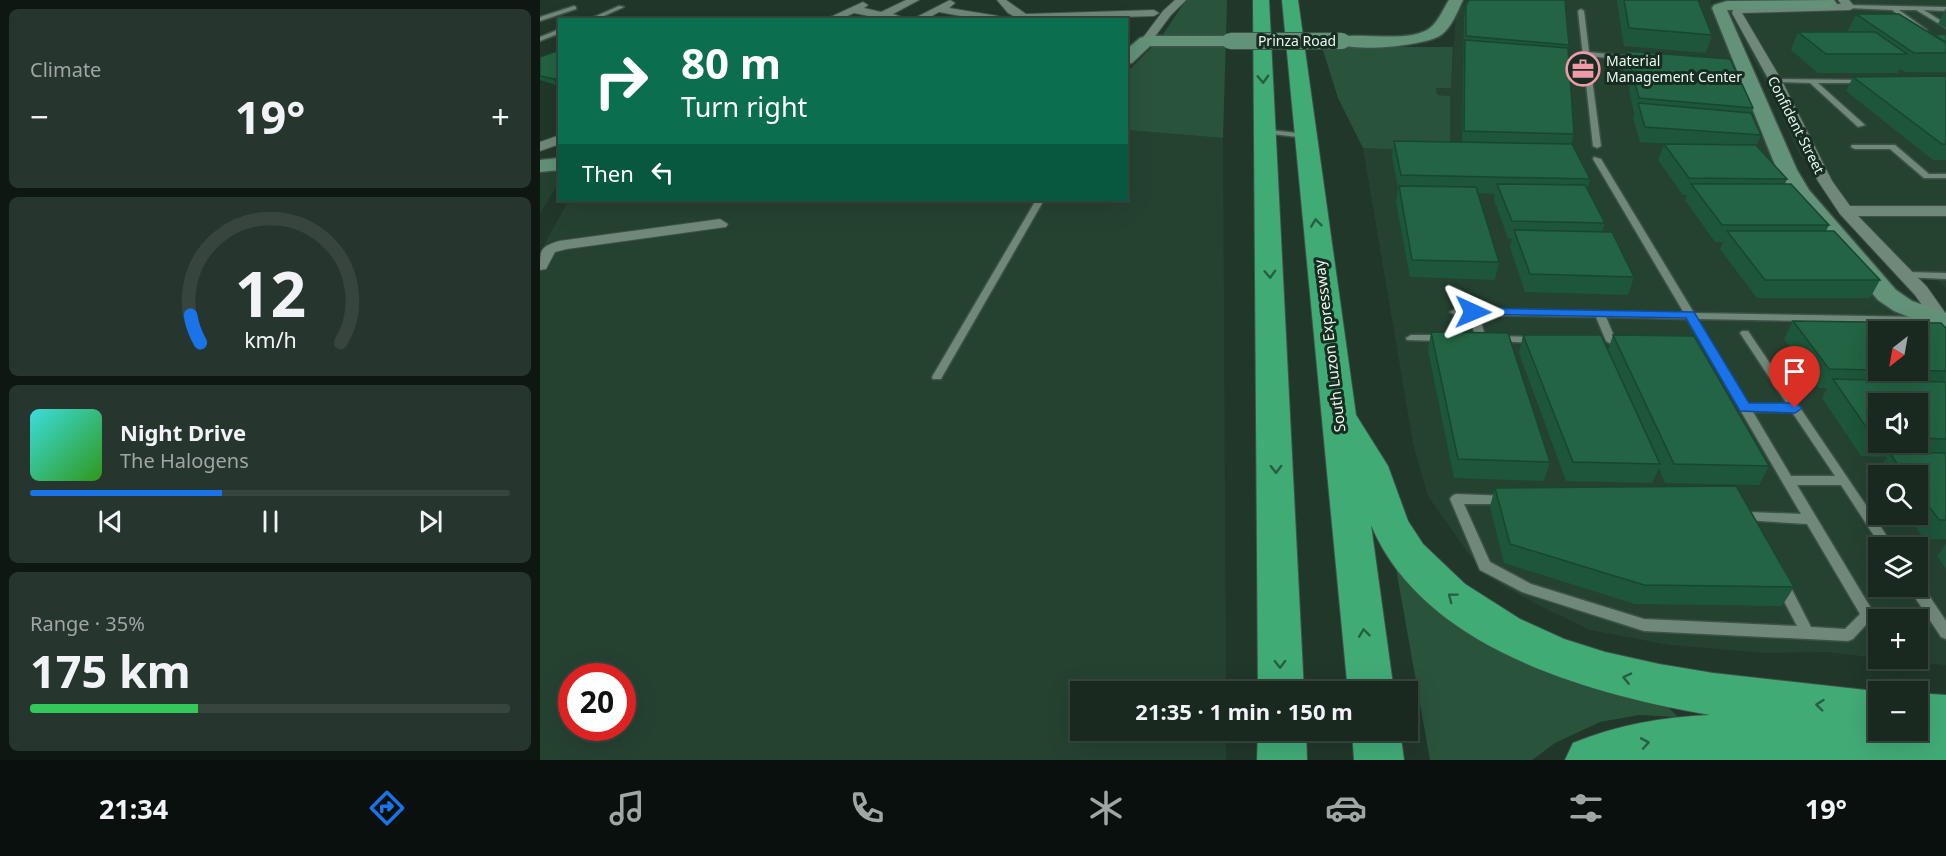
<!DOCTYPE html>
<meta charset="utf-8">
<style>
:root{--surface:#192920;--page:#26352d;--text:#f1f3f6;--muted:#9fa6a5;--line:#37453e;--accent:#1a73e8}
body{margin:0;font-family:"Noto Sans",sans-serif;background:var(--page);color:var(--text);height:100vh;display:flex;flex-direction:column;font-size:22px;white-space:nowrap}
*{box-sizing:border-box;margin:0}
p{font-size:20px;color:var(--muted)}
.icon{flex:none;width:33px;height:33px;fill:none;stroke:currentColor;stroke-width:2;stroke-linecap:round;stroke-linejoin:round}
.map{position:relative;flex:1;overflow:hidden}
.sheet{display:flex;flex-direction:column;gap:9px;padding:9px;background:#0e1712;width:540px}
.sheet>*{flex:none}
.guide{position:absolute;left:18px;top:18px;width:570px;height:183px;border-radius:0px;box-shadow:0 6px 24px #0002,0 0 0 2px var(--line);background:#0b6e4f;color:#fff;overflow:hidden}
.needle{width:39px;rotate:211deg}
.buttons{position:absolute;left:1328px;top:321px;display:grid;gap:12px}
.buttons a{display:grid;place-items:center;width:60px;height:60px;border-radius:0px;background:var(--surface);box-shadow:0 6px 24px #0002,0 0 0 2px var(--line);font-size:30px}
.speed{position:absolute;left:18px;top:663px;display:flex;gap:12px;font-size:30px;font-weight:700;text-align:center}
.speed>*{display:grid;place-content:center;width:78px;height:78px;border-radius:50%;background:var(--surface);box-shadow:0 6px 24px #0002,0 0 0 2px var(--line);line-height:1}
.speed .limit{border:9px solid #d22;background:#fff;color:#111}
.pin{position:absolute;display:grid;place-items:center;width:51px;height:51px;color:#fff;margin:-62px -26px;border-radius:50% 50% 50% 0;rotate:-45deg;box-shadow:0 0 6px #0007}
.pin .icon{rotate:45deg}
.me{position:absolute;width:66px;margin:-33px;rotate:91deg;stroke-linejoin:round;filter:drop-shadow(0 0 4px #0008)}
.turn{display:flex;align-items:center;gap:21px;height:126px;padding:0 24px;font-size:27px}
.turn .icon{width:78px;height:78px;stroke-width:2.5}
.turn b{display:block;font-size:42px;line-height:51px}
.then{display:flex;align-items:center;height:57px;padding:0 24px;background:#0003;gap:12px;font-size:22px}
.big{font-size:45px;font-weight:700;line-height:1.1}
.sheet .widget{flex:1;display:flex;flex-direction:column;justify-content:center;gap:9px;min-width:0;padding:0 21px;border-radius:9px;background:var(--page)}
.sheet .dial{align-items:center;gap:0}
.dial svg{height:156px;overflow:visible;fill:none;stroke:var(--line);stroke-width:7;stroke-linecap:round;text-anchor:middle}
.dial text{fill:var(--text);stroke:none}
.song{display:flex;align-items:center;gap:18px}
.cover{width:72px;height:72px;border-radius:9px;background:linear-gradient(135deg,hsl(180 70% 55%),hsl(110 70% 35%))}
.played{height:6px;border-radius:3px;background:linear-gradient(90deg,var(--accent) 40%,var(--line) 40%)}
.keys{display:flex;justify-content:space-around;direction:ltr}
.heat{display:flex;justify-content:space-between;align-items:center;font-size:33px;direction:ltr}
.charge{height:9px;border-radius:4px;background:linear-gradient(90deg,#34c759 35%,var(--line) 0)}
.trip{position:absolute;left:530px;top:681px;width:348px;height:60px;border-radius:0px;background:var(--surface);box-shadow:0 6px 24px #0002,0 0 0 2px var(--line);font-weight:700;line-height:60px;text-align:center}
.tab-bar{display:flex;height:96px;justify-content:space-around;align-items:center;background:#0a100d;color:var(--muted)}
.tab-bar .icon{width:42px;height:42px}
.tab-bar .on{color:var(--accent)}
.tab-bar b{font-size:27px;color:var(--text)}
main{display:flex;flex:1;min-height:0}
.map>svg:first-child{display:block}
.built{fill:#254231;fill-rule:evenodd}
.green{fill:#2a533c}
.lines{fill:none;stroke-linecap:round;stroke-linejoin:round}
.lane-casing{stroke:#3f5248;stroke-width:3}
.street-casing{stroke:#3f5248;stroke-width:2}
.secondary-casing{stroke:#3f5248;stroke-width:3}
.highway-casing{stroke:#3f5248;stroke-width:2}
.lane{fill:#708879;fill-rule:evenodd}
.street{fill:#708879;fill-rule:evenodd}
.secondary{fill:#629278;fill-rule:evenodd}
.highway{fill:#41ab76;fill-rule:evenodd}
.secondary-bridge-casing{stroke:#3f5248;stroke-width:18;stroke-linecap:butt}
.secondary-bridge{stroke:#629278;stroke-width:16}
.wall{fill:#1d563a;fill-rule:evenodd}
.shaded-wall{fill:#18462f}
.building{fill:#226443;stroke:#18462f;stroke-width:1.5}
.oneway{stroke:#285f43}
.route{fill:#1a73e8;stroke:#114b97;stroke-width:1.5}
.labels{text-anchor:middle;stroke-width:6;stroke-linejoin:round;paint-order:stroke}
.far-street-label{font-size:14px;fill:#eaf7ef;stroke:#172d21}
.far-poi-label{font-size:14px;fill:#eaf7ef;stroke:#172d21;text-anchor:start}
.street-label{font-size:15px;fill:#eaf7ef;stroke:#172d21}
</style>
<main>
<section class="sheet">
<div class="widget"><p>Climate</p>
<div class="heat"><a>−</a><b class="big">19°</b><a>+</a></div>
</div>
<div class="widget dial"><svg viewBox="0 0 100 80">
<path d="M14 69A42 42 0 1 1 86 69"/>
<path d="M14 69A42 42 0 0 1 9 55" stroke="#1a73e8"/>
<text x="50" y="56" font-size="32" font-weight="700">12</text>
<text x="50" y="72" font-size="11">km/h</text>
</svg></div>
<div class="widget">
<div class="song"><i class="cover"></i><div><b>Night Drive</b><p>The Halogens</p></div></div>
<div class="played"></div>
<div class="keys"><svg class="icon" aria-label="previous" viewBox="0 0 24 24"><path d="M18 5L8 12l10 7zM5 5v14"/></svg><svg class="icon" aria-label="pause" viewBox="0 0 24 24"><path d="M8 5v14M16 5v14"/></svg><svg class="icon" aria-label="next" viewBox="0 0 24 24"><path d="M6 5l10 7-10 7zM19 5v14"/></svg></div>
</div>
<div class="widget"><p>Range · 35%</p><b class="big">175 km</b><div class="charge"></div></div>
</section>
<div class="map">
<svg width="1406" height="760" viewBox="0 0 1406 760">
<rect width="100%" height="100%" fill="#21372a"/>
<path class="built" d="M1014,0H1170L1240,155L1393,332L1406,337V665L1345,659L1377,658V620H1338V658L1288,652L1225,653L1130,645L1050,630L1000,606L957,582L929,554L888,496L873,443L823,148L910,152V96L897,95L896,87H911L916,15L926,1ZM1338,332H1377V370H1338ZM1338,404H1377V442H1338ZM1338,476H1377V514H1338ZM1338,548H1377V586H1338Z
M1299,0H1406V288L1394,276L1357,275L1260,155L1221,73L1187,12V7L1299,5Z
M587,130L683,138L686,691L540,692V730L686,731V760H0V252L29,200H586ZM32,676H82V728H32Z
M19,172V181L0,214V174Z"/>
<path class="green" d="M646,0H687L683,138L587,130L586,73L620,39Z
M782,47H913L911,88H896L897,95L910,96V152L823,148L798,98Z
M855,563L906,619L989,657L1121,700L1138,717L1099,715L1060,722L1015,743L992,760H890Z"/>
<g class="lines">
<g class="lane-casing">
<path id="lane" d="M1310,5L1406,7V11L1384,10L1406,24V28L1376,10H1359L1387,30V32H1383L1352,10L1308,8L1307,7Z
M34,6L36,7V9L0,21V17Z
M79,6L84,7L55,20H47Z
M1041,9L1044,11L1049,52L1097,57L1100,59L1097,61L1049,56L1061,146L1057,148L1053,146L1038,11Z
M20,29V33L0,41V37Z
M1236,79L1327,80V82L1325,83H1278L1325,125L1318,127L1270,83L1234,82V80Z
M721,129L766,134L770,136L766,138L724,133H721Z
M1312,145H1355L1389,174H1406V178H1384L1350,149H1315L1311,147Z
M1054,157L1061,159L1154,313L1388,317L1393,320L1388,323L1157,319L1208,404H1247L1200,333L1202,331H1208L1355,548H1342L1301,485H1257L1335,615L1313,639L1308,641L1104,631L982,592L940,570L910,499L912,496L916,494L970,496L972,499L970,502L966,504H924L950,562L991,584L1104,619L1257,626L1235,584L1237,580L1242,579L1247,580L1271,627L1305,629L1320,614L1267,524L1205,520L1203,517L1205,514L1209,512L1261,514L1147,319L1066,317L1076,341L1071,344L1066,341L1056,317L939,315L946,339L941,342L936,339L929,315H915L910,312L915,309H933L1144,313L1053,159ZM1213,412H1252L1295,476H1251Z
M496,200H504L402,377L401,379H393L392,377Z
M1366,272L1406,273V279L1363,277L1361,275L1363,273Z
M871,335H902L907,338L902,341L867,340L866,338Z
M956,336L995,337L1000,340L995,343L952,341L951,339Z
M1377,581L1380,582L1406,621V639L1401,637L1370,590L1369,586H1377Z"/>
</g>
<g class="street-casing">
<path id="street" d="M366,0H379L353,14L371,20H348L314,13L299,20H284L323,2L328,5L324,8L341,12Z
M410,0L415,3L409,8L458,16L463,19L442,20L399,12L385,20H371Z
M457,0H466L486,14L614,10L619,13L614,16L481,20L468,13Z
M635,0H646L631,15L610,43H602V39L623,11Z
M1298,0H1309L1315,7L1310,10L1202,13L1242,81L1292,181L1310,206H1406V216H1318L1387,287L1406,314V325H1396L1375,295L1300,214L1278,181L1230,82L1192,13L1194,8L1205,6L1301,4Z
M20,135V144L0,151V142Z
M180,219L188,224L186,227L27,249L15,252L6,269L0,270C0,249 0,247 19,241Z"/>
</g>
<g class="secondary-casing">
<path id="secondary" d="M909,0H923C917,12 912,27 901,35C886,46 805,54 794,41C804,28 867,46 890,28C899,21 903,9 909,0Z
M1187,1L1294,0L1297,4L1290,8L1187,10L1257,170L1269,190L1356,290L1372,301L1406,313V332L1354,311L1338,300L1252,198L1237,170L1172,8L1174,5Z
M606,36H690L698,41L690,46H610L592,63L586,64V50L600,38Z
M20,158V170L0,172V160Z"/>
</g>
<g class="highway-casing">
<path id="highway" d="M713,0H729L764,692H718Z
M742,0H758L816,415L848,466L868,521L883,544L925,584L980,619L1024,639L1065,652L1119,664L1173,673L1344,692H1338V730H1377V693L1406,695V760H1025L1033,743C1077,725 1122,717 1170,715C1050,694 883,649 831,525L854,692H808Z
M718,730H766L767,760H717Z
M812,730H860L864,760H814Z"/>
</g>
<use href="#lane" class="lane"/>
<use href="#street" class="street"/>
<use href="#secondary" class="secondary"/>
<use href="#highway" class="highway"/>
<g class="secondary-bridge-casing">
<path id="secondary-bridge" d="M690,41H802"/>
</g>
<use href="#secondary-bridge" class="secondary-bridge"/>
</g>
<path class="wall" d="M1077,0H1158L1172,35L1166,53L1084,46L1077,2Z
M926,5L1029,45L1028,51L1034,134L1031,144L1050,179L1047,189L1065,223L1062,232L1094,277L1088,295L985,292L970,247L972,239L968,238L954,200L955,194L937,193L959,262L955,280L870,277L856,202L858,188L852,157L854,141L922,142L924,18Z
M1406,8V28L1398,24Z
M1316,14L1393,35H1394L1406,34V72H1365L1360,69L1358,73H1278L1251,50L1258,32H1309L1308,31Z
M20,50L16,85L0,80V57Z
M1086,51L1200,80L1199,84L1213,108L1211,113L1221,135L1216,146L1247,179L1245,184L1289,225L1286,231L1340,280L1330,298H1217L1180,249L1183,242H1175L1145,200L1147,195H1143L1118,160L1124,144H1131L1100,142L1093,118L1095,113H1094L1089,90L1090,86H1088L1082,65Z
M1406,76V160H1393L1306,91L1313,77Z
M1253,321L1406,328V539H1384L1367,514H1377V476H1340L1337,471L1347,457L1321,456L1282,398L1287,388H1279L1244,339ZM1338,404H1377V442H1338Z
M891,332L1010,462L1004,481L914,478L888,350Z
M983,335L1068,350L1073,335L1229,466L1219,485L1125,483L1119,468L1112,483L1026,481L979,353Z
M955,488L1254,587L1242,606L1095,604L964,563L950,506Z
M1406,544V569L1397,556Z"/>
<path class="shaded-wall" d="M20,77V83L16,85L14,79Z
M0,190L4,198L0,205Z"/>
<path class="building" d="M929,0H1025L1029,45L926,36V5Z
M1084,0H1158L1172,35L1089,28Z
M1316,14H1359L1406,43V53H1374Z
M1258,32H1335L1367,54H1286Z
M1406,34V42L1394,35Z
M925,40L1028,48L1034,134L924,131Z
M20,50V77L14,79L0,76V57Z
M1086,51L1190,59L1200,80L1092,71Z
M1093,75L1202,84L1213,108L1099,98Z
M1406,76V144H1402L1313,77Z
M1098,103L1211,113L1221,135L1105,127Z
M854,141L1032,144L1050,179L861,175Z
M1124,144L1216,145L1247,179L1149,178Z
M957,184L1045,185L1065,223L972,221Z
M1151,184H1251L1289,225H1182Z
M859,186L936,187L959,262L872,260Z
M974,230L1072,232L1094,277L990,274Z
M1187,231H1294L1340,280H1225Z
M1253,321L1401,323L1406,328V371L1360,370H1377V332H1338V370L1289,369Z
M891,332L968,333L1010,462L918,459Z
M983,335H1061L1120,464L1033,462Z
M1073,335L1154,336L1229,466L1134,464Z
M1293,379L1406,382V439L1377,438V404H1338V437H1333Z
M1349,452L1406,453V520H1399L1377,490V476H1366Z
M1196,486L1254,587L1104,585L970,544L955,488Z"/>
<defs><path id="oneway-chevron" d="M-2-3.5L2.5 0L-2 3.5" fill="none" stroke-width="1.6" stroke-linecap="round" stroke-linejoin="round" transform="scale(1.5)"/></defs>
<g class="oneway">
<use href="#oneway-chevron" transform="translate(723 79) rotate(88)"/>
<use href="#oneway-chevron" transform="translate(776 223) rotate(-97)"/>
<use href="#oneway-chevron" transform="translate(730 274) rotate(88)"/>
<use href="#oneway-chevron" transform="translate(736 469) rotate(89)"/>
<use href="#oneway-chevron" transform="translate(912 597) rotate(-143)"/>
<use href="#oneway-chevron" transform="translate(824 633) rotate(-97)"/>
<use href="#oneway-chevron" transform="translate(740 664) rotate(89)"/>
<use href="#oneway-chevron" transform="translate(1087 678) rotate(-167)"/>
<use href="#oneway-chevron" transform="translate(1280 705) rotate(-174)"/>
<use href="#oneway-chevron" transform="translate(1105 743) rotate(-10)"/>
</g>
<path class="route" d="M933,308L1154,312L1209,403H1255L1262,408L1255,413L1200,411L1146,318L929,314L927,312Z"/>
<defs>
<g id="office-ring" transform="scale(1.725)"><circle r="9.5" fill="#172d21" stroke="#f39aaa" stroke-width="1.5"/><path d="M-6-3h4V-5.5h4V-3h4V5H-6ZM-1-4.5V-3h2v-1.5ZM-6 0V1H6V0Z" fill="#f39aaa"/></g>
</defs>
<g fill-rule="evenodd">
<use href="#office-ring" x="1043" y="69"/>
</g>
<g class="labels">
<g class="far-street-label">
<text x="757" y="46">Prinza Road</text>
<text transform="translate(1256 125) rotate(63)" y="5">Confident Street</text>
</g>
<g class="far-poi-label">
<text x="1066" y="66">Material<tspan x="1066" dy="16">Management Center</tspan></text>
</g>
<g class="street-label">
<text transform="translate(790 346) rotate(-97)" y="5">South Luzon Expressway</text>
</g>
</g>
</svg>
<div class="buttons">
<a><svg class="needle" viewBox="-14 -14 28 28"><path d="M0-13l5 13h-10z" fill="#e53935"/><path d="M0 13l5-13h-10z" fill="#9fa6a5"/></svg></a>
<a><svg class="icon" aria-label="sound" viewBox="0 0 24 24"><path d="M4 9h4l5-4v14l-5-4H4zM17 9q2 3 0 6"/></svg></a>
<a><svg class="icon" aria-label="search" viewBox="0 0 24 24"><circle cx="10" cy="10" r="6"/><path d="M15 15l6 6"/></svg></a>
<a><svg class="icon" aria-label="layers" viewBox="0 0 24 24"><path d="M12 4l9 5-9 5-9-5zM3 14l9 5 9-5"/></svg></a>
<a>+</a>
<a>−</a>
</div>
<div class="speed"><div class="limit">20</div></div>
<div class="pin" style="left:1255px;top:408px;background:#d93025"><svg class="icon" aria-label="arrive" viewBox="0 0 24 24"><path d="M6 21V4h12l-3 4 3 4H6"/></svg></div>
<svg class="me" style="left:933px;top:312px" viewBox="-20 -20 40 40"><path d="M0-17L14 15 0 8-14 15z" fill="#1a73e8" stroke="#fff" stroke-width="4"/></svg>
<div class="trip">21:35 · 1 min · 150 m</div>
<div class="guide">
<div class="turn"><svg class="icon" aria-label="right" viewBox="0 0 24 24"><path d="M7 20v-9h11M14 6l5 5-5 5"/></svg><div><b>80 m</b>Turn right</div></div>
<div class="then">Then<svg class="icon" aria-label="left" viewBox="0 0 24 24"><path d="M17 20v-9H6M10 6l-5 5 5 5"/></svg></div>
</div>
</div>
</main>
<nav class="tab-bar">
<b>21:34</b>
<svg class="icon on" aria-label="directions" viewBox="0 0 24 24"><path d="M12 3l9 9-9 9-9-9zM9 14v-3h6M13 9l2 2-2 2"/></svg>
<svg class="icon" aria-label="music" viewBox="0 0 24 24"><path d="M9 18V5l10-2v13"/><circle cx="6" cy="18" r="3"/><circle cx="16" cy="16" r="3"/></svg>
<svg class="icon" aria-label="phone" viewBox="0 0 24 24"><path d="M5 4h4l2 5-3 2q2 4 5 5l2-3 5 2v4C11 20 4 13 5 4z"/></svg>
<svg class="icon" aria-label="climate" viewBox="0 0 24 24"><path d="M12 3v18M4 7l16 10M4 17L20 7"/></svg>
<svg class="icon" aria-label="car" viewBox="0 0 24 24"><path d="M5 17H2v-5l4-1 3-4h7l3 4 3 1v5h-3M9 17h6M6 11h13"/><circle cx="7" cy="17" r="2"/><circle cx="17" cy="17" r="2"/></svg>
<svg class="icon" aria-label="filters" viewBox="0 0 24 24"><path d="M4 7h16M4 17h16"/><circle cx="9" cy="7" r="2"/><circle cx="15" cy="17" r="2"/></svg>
<b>19°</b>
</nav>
